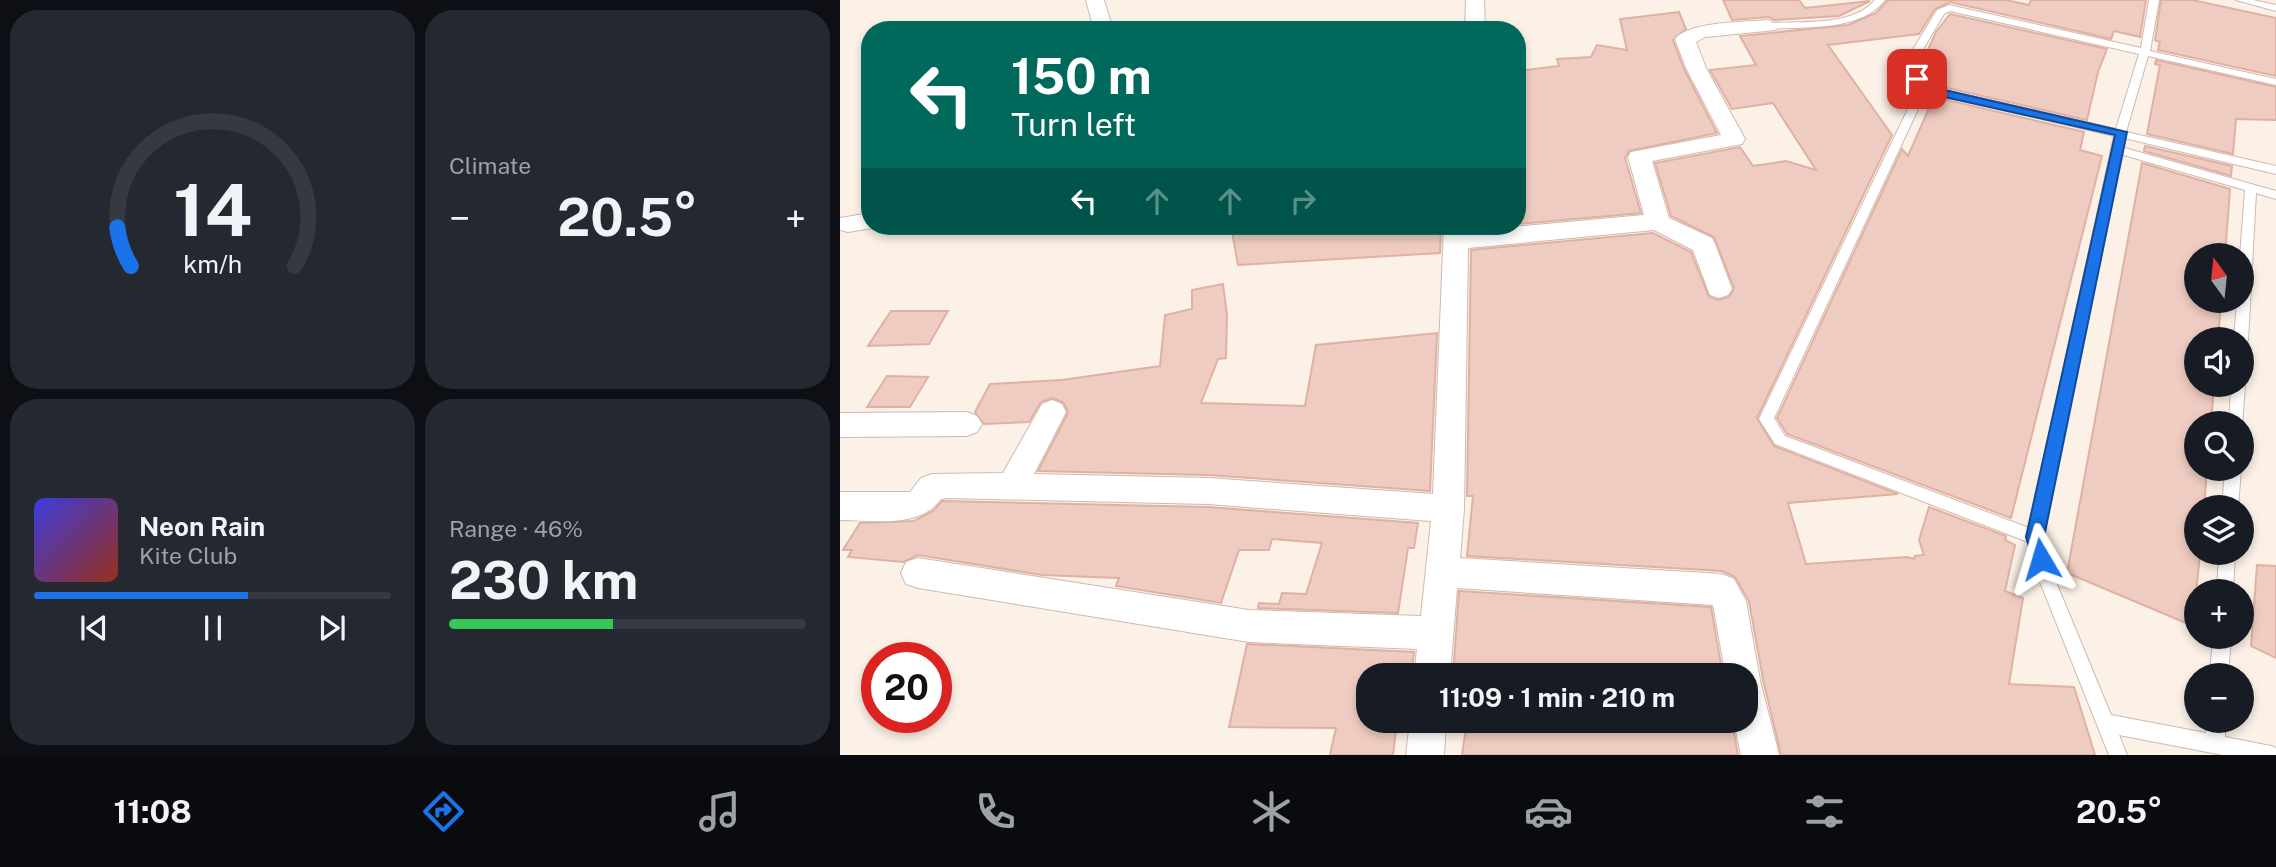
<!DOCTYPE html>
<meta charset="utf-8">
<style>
:root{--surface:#171b24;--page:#242831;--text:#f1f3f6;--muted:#9ea1a6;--line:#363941;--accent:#1a73e8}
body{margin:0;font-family:"Public Sans",sans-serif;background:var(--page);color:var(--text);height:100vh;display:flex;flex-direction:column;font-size:26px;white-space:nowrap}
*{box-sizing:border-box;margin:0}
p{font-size:23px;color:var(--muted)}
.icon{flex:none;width:38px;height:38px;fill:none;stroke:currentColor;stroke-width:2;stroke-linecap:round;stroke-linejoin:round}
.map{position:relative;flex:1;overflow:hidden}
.side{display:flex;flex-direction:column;gap:10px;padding:10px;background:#0d0f14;width:840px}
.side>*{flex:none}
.top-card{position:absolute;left:21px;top:21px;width:665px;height:214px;border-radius:28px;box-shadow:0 4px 10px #0003;background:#00695c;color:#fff;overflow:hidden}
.needle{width:46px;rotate:345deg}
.buttons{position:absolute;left:1344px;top:243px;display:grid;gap:14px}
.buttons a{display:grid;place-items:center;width:70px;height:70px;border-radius:50%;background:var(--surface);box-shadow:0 4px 10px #0003;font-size:35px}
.speed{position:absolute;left:21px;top:642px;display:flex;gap:14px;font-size:35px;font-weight:700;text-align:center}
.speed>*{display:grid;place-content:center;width:91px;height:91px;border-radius:50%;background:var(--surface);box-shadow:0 4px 10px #0003;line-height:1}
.speed .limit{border:10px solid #d22;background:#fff;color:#111}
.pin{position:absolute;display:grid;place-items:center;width:60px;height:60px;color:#fff;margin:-30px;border-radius:14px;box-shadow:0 4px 10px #0006}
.me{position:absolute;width:77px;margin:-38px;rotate:353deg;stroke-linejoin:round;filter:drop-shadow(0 0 5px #0008)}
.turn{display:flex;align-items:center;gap:24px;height:147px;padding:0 35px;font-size:32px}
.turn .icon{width:91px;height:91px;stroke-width:2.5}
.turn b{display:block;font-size:49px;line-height:60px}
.lanes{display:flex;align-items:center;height:66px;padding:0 35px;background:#0003;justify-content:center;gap:35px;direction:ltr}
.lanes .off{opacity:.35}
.big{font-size:52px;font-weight:700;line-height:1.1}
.side .tile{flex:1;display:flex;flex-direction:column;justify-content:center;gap:10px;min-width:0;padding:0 24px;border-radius:28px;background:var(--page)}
.side .dial{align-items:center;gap:0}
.dial svg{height:182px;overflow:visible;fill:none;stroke:var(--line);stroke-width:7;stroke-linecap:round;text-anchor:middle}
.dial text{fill:var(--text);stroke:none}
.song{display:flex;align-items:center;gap:21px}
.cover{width:84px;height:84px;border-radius:10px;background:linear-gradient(135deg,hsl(240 70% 55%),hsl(10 70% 35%))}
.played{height:7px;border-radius:4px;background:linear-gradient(90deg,var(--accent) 60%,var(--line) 60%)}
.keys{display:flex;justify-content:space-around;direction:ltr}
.heat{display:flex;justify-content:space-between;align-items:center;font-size:38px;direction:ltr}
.charge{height:10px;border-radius:5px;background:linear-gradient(90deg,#34c759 46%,var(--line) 0)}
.side .tiles{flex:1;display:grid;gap:10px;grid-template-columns:repeat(2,1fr)}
.trip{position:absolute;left:516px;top:663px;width:402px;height:70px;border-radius:28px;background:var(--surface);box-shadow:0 4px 10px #0003;font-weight:700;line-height:70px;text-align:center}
.dock{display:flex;height:112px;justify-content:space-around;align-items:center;background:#090b0e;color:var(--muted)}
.dock .icon{width:49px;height:49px}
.dock .active{color:var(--accent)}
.dock b{font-size:32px;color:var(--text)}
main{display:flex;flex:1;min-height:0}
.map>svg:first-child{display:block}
.building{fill:#efccc1;stroke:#e0b1a2;stroke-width:2}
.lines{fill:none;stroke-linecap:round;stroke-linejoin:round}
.lane-casing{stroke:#ceb9b1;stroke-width:2}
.street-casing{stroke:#ceb9b1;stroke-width:2}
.lane{fill:#fff;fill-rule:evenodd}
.street{fill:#fff;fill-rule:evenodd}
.route{fill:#1a73e8;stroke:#114b97;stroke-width:2}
</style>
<main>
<section class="side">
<div class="tiles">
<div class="tile dial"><svg viewBox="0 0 100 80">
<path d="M14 69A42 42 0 1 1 86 69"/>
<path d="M14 69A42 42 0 0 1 8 52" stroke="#1a73e8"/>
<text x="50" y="56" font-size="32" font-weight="700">14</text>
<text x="50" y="72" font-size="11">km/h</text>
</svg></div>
<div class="tile"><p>Climate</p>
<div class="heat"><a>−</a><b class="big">20.5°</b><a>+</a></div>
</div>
<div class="tile">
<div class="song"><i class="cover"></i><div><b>Neon Rain</b><p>Kite Club</p></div></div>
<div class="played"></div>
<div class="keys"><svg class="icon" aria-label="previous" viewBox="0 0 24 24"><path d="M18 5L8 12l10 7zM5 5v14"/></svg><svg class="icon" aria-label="pause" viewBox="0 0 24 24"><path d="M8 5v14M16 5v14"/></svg><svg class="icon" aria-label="next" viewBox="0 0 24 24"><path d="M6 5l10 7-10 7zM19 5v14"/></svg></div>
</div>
<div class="tile"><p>Range · 46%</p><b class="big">230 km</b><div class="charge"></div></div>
</div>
</section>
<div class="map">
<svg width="1436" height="755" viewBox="0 0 1436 755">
<rect width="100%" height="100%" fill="#fbf1e7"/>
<path class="building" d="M883,0H959L965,8L1030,1L999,16L934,20L929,17L892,20Z
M1048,0H1166L1189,5L1191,0H1306L1300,37L1274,31L1271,39L1110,2L1095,9L1079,34L988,45L1052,135L917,418L934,446L1058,494L948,503L966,564L1067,557L1074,559L1075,556L1084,555L1079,540L1089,507L1166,536L1165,540L1175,545L1165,591L1183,598L1169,684L1234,687L1255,755H941L923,679L909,601L895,577L882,571L627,556L633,496H627L631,250L813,233L851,252L869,297L878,300L889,297L894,288L874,237L831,216L815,163L900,147L913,166L946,161L976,170L933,103L892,109L870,70L916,65L900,36L1008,25L1036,13Z
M1321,0H1352L1436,18V76L1318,50L1320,42L1315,40Z
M839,12L846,29L833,40L844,69L877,133L789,151L785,158L801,213L677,224V71L719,66L717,59L751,57L757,45L787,50L780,19Z
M1110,14L1267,49L1258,72L1247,120L1099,86L1105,74L1082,69L1081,65L1096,32Z
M1316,60L1436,87V120L1396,119L1393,154L1307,134L1320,65L1315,64Z
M1094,97L1244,132L1240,150L1262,156L1171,518L947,434L937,418L1062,149L1068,156Z
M1305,146L1392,166L1391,176L1304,151Z
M1302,163L1390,189L1385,256H1356V301H1381L1378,340H1356V385H1374L1371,424H1356V469H1367L1364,508H1356V553H1360L1353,626L1227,573Z
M391,226H601L600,253L398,265Z
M383,284L387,315L386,358L378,359L361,403L465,406L476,345L597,333L590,491L368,475L198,471L228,413L224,403L213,398L201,402L189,422L144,424L135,412L150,384L222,380L320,366L325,315L352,309V290Z
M51,311H108L89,344L28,346Z
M47,376L88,377L70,407H27Z
M102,501L368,507L578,523L574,548H568L558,613L418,608L419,603L439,604L442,593L466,594L482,543L432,539L429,550H399L381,603L276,586L279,578L202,575L78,555L63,562L8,557L12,550H3L20,523L74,521L93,511Z
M1417,565L1436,566V658L1411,646Z
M619,591L871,607L883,676H613Z
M407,644L574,652L571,676H528V721H557L553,755H490L496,728L389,727Z
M627,721H892L898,755H622Z"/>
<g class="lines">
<g class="lane-casing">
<path id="lane" d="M1035,0H1045C1020,32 966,26 929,29L924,26L929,23C961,21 1012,27 1035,0Z
M1309,0H1319L1310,51L1436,79V85L1308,56L1286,132L1436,166V174L1284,138L1281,147L1436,191V199L1416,193L1408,340L1402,345V340H1394L1397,301H1402L1400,256L1405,190L1280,154L1203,537L1216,582L1271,715L1366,733L1367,721H1385V737L1431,746L1436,748V755H1383L1279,735L1287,755H1269L1200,582L1188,542L935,444L919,419L1078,88L1066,61L1097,10L1109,5L1301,48ZM1110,11L1299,54L1276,129L1087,86L1076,61L1104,14ZM1086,92L1274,136L1189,528L945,436L934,418Z
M1396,0H1413L1436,5V11Z
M1402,381L1405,385L1402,427V424H1389L1391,385H1402Z
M1385,469H1401L1398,508H1382Z
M1379,553H1395L1393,592H1377Z
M1373,637H1391L1388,676H1370Z"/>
</g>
<g class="street-casing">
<path id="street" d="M246,0H264L273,30H254Z
M626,0H644L645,30H625Z
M929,20L938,26L936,30L865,37L856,42L866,68L905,139L902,144L812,161L829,218L872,238L875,244L892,289L888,295L879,298L870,295L853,250L814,230L628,248L624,509L620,558L882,574L894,579L906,601L920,680L939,755H901L894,721H906V676H886L873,605L617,588L610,676H574L577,649L409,642L78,588L66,584L61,573L66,562L78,558L409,610L581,616L591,521L368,504L107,498L101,499C79,529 34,520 0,520V492H70L81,478L92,474L163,473L202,404L212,400L222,404L226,412L194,474L368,478L593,494L604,226H628V231L804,215L788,157L791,152L881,135L846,68L835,39C850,21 906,22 929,20Z
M30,213V226L38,227L8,232L0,230V218Z
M127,412L137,416L142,424L137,432L127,436L0,437V413Z
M570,721H606L604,755H566Z"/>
</g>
<use href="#lane" class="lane"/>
<use href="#street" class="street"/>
</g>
<path class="route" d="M1077,75L1087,86L1287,132L1204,537L1211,559L1208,565L1201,568L1195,565L1186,537L1275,135L1078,91L1071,79Z"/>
</svg>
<div class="buttons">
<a><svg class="needle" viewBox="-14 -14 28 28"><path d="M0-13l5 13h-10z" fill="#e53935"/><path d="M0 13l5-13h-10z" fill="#9ea1a6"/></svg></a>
<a><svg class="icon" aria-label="sound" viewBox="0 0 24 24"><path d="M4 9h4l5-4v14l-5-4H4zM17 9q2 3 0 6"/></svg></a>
<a><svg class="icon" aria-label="search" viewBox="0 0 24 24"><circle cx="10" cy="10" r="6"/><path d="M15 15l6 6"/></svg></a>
<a><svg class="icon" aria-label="layers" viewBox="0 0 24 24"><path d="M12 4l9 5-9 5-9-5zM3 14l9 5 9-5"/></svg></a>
<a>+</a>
<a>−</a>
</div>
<div class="speed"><div class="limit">20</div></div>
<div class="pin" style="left:1077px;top:79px;background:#d93025"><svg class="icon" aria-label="arrive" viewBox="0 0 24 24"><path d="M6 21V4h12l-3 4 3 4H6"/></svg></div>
<svg class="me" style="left:1201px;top:559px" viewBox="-20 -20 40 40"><path d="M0-17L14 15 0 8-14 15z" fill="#1a73e8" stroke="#fff" stroke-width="4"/></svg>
<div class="trip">11:09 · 1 min · 210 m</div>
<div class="top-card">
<div class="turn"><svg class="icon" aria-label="left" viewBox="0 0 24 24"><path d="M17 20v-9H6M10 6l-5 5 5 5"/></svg><div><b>150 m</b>Turn left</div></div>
<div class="lanes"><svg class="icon" aria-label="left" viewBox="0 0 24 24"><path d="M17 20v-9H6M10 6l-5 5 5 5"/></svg><svg class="icon off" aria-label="ahead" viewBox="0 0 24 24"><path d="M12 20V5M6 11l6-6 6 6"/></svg><svg class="icon off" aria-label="ahead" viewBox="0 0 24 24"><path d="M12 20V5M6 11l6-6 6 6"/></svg><svg class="icon off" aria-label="right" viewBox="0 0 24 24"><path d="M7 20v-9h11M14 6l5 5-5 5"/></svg></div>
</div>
</div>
</main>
<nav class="dock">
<b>11:08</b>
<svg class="icon active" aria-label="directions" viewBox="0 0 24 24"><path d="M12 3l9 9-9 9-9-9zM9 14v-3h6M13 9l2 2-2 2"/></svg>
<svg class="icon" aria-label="music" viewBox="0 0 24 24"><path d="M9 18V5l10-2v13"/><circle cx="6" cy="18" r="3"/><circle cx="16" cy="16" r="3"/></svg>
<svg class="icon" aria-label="phone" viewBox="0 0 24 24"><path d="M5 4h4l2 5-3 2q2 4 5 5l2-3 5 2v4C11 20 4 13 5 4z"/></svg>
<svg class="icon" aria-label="climate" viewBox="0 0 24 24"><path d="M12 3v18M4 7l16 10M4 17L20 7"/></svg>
<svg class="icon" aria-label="car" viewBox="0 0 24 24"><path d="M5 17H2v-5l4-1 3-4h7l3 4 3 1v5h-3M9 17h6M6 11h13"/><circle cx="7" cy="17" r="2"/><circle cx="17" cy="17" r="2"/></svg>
<svg class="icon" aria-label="filters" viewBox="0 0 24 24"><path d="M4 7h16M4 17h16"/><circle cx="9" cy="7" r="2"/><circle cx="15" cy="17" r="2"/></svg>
<b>20.5°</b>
</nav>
